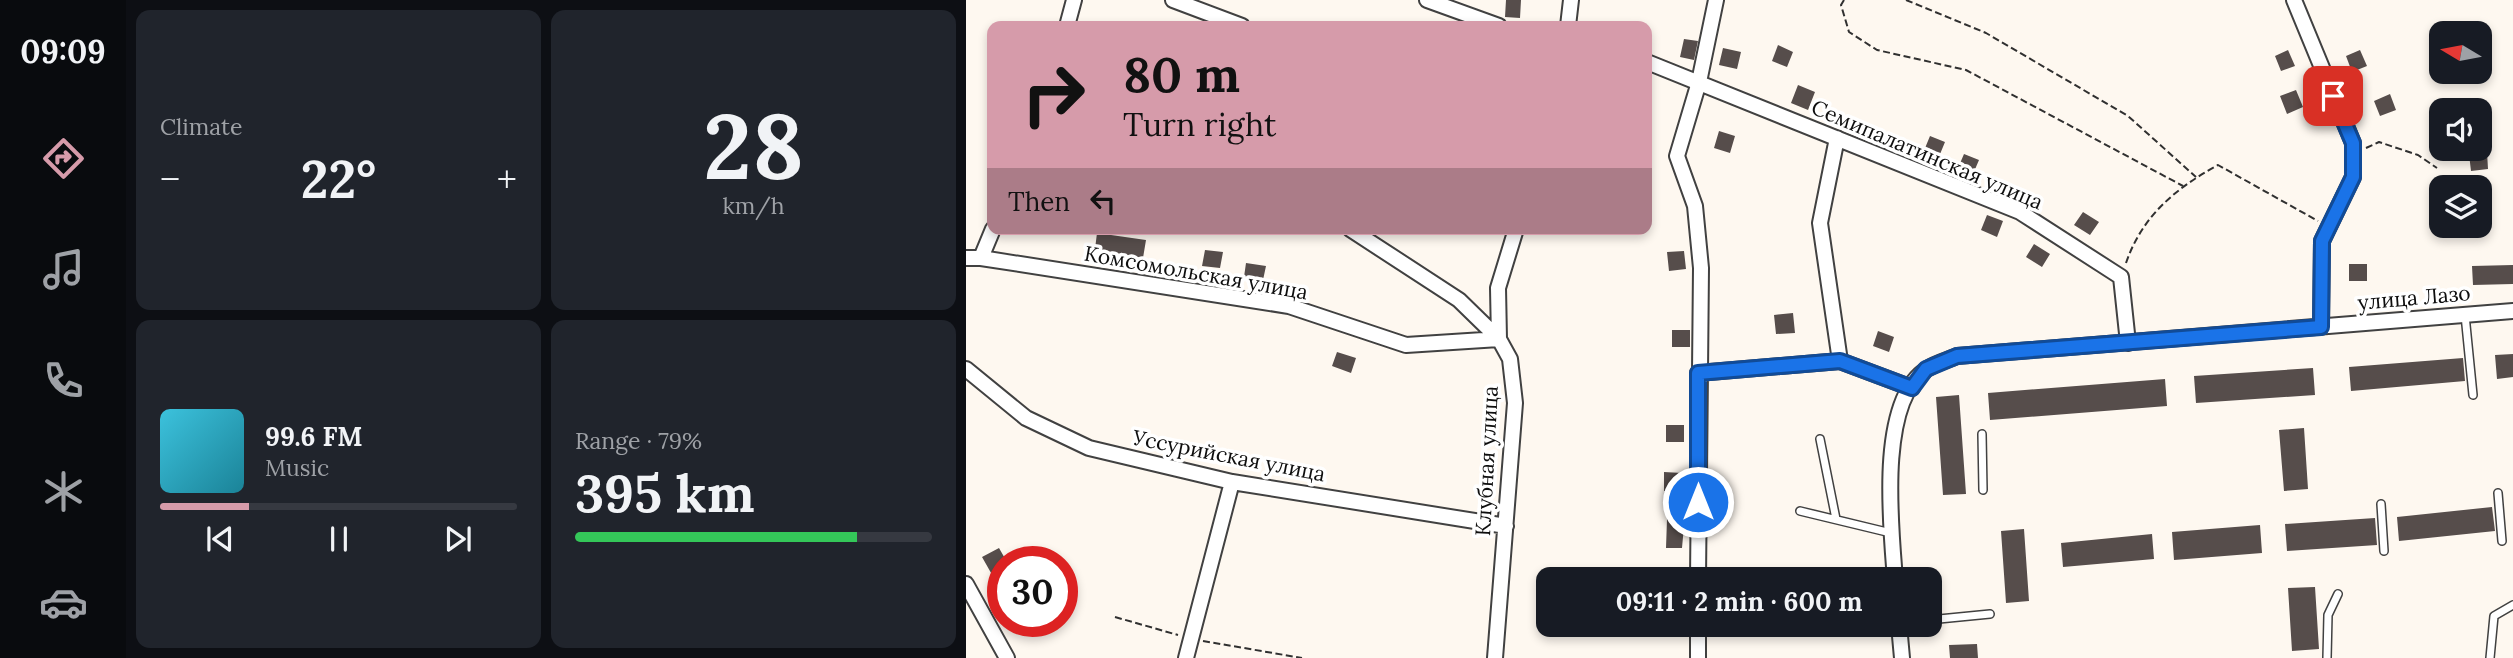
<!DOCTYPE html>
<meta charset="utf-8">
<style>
:root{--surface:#171b24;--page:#20242c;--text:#f1f3f6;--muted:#9ea1a6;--line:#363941;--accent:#d69baa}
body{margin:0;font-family:Lora,serif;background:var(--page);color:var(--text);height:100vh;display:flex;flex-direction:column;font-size:26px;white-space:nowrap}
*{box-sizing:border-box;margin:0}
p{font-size:23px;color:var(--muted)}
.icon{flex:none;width:38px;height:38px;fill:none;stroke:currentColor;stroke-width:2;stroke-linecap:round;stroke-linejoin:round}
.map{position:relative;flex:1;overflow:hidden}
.drawer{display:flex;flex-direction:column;gap:10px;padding:10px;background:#0d0f14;width:840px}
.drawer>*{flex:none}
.banner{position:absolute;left:21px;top:21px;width:665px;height:214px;border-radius:14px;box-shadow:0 4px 10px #0003;background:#d69baa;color:#111;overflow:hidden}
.needle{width:46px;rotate:280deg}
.buttons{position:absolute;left:1463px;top:21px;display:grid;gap:14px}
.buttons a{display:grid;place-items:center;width:63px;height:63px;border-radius:14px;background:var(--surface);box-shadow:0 4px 10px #0003;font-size:35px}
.speed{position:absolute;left:21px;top:546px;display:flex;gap:14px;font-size:35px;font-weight:700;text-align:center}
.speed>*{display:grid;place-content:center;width:91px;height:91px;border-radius:50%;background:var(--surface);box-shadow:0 4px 10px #0003;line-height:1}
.speed .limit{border:10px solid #d22;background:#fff;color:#111}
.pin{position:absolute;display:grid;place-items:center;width:60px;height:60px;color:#fff;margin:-30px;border-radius:14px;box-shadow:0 4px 10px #0006}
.me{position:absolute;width:77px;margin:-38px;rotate:0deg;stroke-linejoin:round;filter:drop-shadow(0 0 5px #0008)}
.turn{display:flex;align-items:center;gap:24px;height:147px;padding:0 21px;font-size:32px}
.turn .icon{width:91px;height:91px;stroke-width:2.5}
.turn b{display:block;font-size:49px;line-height:60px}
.then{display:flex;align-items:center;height:66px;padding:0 21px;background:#0003;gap:14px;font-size:26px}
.big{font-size:52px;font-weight:800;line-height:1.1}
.drawer .card{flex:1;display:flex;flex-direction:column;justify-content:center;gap:10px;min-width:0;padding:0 24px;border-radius:14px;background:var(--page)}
.drawer .dial{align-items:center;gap:0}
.dial b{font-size:91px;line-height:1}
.song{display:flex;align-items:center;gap:21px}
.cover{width:84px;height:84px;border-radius:10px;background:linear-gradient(135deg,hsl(190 70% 55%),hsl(190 70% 35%))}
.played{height:7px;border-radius:4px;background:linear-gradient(90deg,var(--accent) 25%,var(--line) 25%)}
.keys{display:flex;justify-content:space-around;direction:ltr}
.heat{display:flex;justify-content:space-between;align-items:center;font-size:38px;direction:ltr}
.charge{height:10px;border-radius:5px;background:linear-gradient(90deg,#34c759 79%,var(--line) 0)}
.drawer .tiles{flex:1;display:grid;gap:10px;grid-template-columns:repeat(2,1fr)}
.trip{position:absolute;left:570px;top:567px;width:406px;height:70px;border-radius:14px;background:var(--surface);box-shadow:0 4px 10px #0003;font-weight:800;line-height:70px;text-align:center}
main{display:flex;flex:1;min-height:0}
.tabs{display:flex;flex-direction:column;width:126px;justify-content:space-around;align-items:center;background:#090b0e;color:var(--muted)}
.tabs .icon{width:49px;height:49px}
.tabs .on{color:var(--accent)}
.tabs b{font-size:32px;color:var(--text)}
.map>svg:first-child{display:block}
.building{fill:#564d4b}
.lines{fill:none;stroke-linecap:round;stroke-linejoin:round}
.lane-casing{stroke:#414141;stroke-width:10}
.street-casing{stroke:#414141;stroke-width:18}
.path{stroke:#303030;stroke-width:2;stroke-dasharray:7 3.5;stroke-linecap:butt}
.lane{stroke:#fff;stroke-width:7}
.street{stroke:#fff;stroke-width:14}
.route-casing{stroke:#114b97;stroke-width:18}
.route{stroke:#1a73e8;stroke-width:12}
.labels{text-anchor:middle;stroke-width:7;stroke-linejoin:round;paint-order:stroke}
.street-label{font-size:21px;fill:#0e0e0e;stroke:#fff}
</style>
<main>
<nav class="tabs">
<b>09:09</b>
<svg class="icon on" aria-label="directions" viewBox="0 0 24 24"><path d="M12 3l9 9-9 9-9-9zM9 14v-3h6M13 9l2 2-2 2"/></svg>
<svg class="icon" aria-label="music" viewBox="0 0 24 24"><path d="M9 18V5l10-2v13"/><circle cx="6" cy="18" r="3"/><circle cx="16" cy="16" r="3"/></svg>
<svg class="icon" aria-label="phone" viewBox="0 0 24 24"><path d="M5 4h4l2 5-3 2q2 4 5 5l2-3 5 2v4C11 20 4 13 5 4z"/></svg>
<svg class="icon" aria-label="climate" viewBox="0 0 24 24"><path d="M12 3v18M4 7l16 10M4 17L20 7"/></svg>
<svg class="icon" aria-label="car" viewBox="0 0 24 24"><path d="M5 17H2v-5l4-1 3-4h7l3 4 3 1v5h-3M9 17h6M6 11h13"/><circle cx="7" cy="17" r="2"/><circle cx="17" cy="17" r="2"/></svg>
</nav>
<section class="drawer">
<div class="tiles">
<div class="card"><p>Climate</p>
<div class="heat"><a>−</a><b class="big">22°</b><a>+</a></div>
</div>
<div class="card dial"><b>28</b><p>km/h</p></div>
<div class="card">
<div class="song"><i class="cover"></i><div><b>99.6 FM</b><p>Music</p></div></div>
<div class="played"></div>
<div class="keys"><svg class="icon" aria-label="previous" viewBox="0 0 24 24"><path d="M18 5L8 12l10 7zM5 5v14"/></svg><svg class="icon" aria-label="pause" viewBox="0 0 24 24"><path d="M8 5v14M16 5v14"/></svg><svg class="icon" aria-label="next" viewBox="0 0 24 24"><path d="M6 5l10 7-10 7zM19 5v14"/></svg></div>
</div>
<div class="card"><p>Range · 79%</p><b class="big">395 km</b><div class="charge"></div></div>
</div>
</section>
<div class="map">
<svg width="1547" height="658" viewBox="0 0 1547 658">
<rect width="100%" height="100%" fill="#fef8f0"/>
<path class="building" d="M540,0H555L554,18L539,17Z
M718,39L732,41L728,60L714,57Z
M812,45L827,52L821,67L806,61Z
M757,48L775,52L771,69L753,65Z
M1322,50L1329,66L1315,71L1309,56Z
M1394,50L1401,66L1386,72L1380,56Z
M832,85L849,92L842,110L825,103Z
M1330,90L1337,107L1321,114L1314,96Z
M1424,94L1430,110L1414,116L1408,101Z
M753,131L769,136L764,153L748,148Z
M964,136L979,142L972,159L957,153Z
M1521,152L1522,169L1505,171L1503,154Z
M998,154L1013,160L1007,174L992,168Z
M1117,212L1133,222L1124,235L1108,225Z
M1021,215L1037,221L1031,237L1015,230Z
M131,233L180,240L177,258L129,249Z
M1068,244L1084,254L1076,267L1060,257Z
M239,250L257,252L254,268L236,266Z
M718,251L720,269L703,271L701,252Z
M280,263L300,266L297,280L278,277Z
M1383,264H1401V281H1383Z
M1547,265V284L1507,285L1506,266Z
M827,313L829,333L810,334L808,315Z
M706,330H724V347H706Z
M912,331L928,337L923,352L907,346Z
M371,352L390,358L385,373L366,366Z
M1547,354V377L1531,379L1529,355Z
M1497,358L1499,381L1385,391L1383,367Z
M1347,368L1349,395L1230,403L1228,376Z
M1199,379L1201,406L1024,420L1022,393Z
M993,395L1000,494L977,495L970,397Z
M700,425H718V442H700Z
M1338,428L1342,489L1318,491L1313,430Z
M698,472L716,473L715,503L720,504L716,548H700L702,491H698Z
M1526,507L1529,531L1433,541L1431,517Z
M1409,518L1411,545L1321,551L1319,524Z
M1294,525L1296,553L1208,560L1206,532Z
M1058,529L1063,601L1040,603L1035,531Z
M1186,534L1188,559L1097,567L1095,543Z
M33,548L41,562H37V594L16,557Z
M1349,587L1353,649L1326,651L1322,588Z
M1011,644L1012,658H984L983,645Z"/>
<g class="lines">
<g class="lane-casing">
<path id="lane" d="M1499,315L1507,395
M1016,434L1017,490
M854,439L870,519
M1532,493L1536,541
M1415,504L1418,551
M834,511L925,533
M973,619L1024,614
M1361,658L1362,615L1372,594
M1524,658L1528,616L1547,605"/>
</g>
<g class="street-casing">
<path id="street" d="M207,0L276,26
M461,0L533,26
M1328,0L1387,143V177L1356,241L1355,327
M101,26L108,0
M602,26L605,0
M681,62L1054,212L1155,277L1162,343
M871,138L854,223L874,361
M384,229L493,300L533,339
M0,258H15L323,306L440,345L533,339
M15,258L27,229
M0,369L60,418L123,448L266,482L540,526
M732,373L874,361L946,388
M732,579L735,268L729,206L711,156L733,82L750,0
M929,579C925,527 911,401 961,369C970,363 982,360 991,356L1547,311
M0,584L41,658
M732,625V658
M933,625L936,658
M220,658L266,482
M529,658L549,403L544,359L533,339L532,288L550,229"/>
</g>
<path class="path" d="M878,0L875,5L883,32L911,50L1000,70L1217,186
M940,0L1020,33L1162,116L1230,177
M1400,148L1413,142L1452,155L1471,168
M1160,263C1176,216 1210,188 1252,165L1352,221
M149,617L212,635
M237,641L336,658"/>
<use href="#lane" class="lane"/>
<use href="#street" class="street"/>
</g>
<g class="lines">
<g class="route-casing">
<path id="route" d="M732,502V373L874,361L946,388L960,369L991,356L1355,327L1356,241L1387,177V143L1367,96"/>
</g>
<use href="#route" class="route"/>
</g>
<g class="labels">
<g class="street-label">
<text transform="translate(961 155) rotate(23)" y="7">Семипалатинская улица</text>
<text transform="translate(230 273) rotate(10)" y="7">Комсомольская улица</text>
<text transform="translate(1448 298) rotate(-5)" y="7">улица Лазо</text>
<text transform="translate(263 456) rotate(11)" y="7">Уссурийская улица</text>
<text transform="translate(521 461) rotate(-87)" y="7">Клубная улица</text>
</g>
</g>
</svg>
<div class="buttons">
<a><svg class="needle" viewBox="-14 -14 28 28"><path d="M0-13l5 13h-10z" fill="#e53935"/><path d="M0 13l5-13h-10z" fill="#9ea1a6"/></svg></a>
<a><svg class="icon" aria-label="sound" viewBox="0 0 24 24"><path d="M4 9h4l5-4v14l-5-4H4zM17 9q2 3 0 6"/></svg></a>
<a><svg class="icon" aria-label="layers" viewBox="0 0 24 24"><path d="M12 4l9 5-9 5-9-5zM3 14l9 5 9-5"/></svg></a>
</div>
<div class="speed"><div class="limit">30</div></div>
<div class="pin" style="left:1367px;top:96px;background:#d93025"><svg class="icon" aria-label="arrive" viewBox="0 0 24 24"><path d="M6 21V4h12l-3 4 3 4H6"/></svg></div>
<svg class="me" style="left:732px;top:502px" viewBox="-20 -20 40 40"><circle r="17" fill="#1a73e8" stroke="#fff" stroke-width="3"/><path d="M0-11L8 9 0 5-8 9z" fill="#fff"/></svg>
<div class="trip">09:11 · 2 min · 600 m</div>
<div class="banner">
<div class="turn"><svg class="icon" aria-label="right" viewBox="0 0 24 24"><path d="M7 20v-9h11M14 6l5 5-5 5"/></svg><div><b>80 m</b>Turn right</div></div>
<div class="then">Then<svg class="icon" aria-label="left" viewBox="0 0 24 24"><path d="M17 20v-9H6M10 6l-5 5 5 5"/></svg></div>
</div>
</div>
</main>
